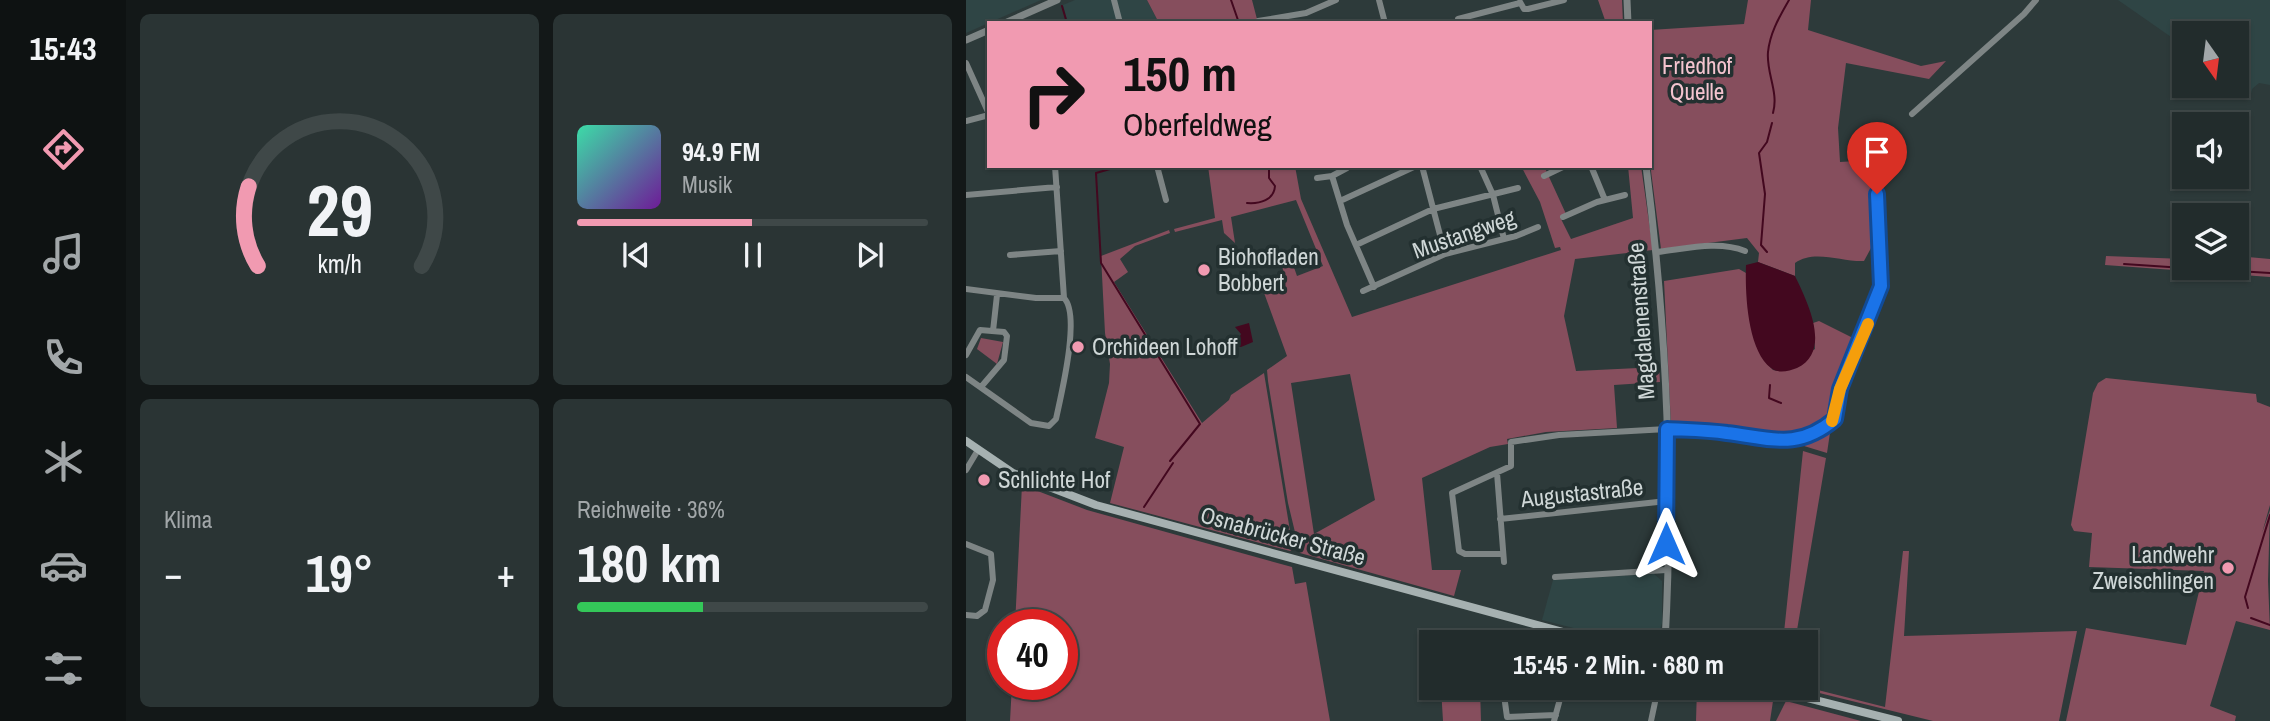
<!DOCTYPE html>
<html lang="de">
<meta charset="utf-8">
<style>
:root{--surface:#222c2c;--page:#2a3434;--text:#f1f3f6;--muted:#a2a7a9;--line:#3f4848;--accent:#f19ab1}
body{margin:0;font-family:"Archivo Narrow",sans-serif;background:var(--page);color:var(--text);height:100vh;display:flex;flex-direction:column;font-size:26px;white-space:nowrap}
*{box-sizing:border-box;margin:0}
p{font-size:23px;color:var(--muted)}
.icon{flex:none;width:38px;height:38px;fill:none;stroke:currentColor;stroke-width:2;stroke-linecap:round;stroke-linejoin:round}
.map{position:relative;flex:1;overflow:hidden}
.details{display:flex;flex-direction:column;gap:14px;padding:14px;background:#131818;width:840px}
.details>*{flex:none}
.banner{position:absolute;left:21px;top:21px;width:665px;height:147px;border-radius:0px;box-shadow:0 2px 5px #0004,0 0 0 2px var(--line);background:#f19ab1;color:#111;overflow:hidden}
.needle{width:46px;rotate:166deg}
.controls{position:absolute;left:1206px;top:21px;display:grid;gap:14px}
.controls a{display:grid;place-items:center;width:77px;height:77px;border-radius:0px;background:var(--surface);box-shadow:0 2px 5px #0004,0 0 0 2px var(--line);font-size:35px}
.speed{position:absolute;left:21px;top:609px;display:flex;gap:14px;font-size:35px;font-weight:700;text-align:center}
.speed>*{display:grid;place-content:center;width:91px;height:91px;border-radius:50%;background:var(--surface);box-shadow:0 2px 5px #0004,0 0 0 2px var(--line);line-height:1}
.speed .limit{border:10px solid #d22;background:#fff;color:#111}
.pin{position:absolute;display:grid;place-items:center;width:60px;height:60px;color:#fff;margin:-72px -30px;border-radius:50% 50% 50% 0;rotate:-45deg;box-shadow:0 0 7px #0007}
.pin .icon{rotate:45deg}
.me{position:absolute;width:77px;margin:-38px;rotate:0deg;stroke-linejoin:round;filter:drop-shadow(0 0 5px #0008)}
.turn{display:flex;align-items:center;gap:24px;height:147px;padding:0 21px;font-size:32px}
.turn .icon{width:91px;height:91px;stroke-width:2.5}
.turn b{display:block;font-size:49px;line-height:60px}
.big{font-size:52px;font-weight:800;line-height:1.1}
.details .widget{flex:1;display:flex;flex-direction:column;justify-content:center;gap:10px;min-width:0;padding:0 24px;border-radius:10px;background:var(--page)}
.details .dial{align-items:center;gap:0}
.dial svg{height:182px;overflow:visible;fill:none;stroke:var(--line);stroke-width:7;stroke-linecap:round;text-anchor:middle}
.dial text{fill:var(--text);stroke:none}
.song{display:flex;align-items:center;gap:21px}
.cover{width:84px;height:84px;border-radius:10px;background:linear-gradient(135deg,hsl(160 70% 55%),hsl(280 70% 35%))}
.played{height:7px;border-radius:4px;background:linear-gradient(90deg,var(--accent) 50%,var(--line) 50%)}
.keys{display:flex;justify-content:space-around;direction:ltr}
.heat{display:flex;justify-content:space-between;align-items:center;font-size:38px;direction:ltr}
.charge{height:10px;border-radius:5px;background:linear-gradient(90deg,#34c759 36%,var(--line) 0)}
.details .tiles{flex:1;display:grid;gap:14px;grid-template-columns:repeat(2,1fr)}
.trip{position:absolute;left:453px;top:630px;width:399px;height:70px;border-radius:0px;background:var(--surface);box-shadow:0 2px 5px #0004,0 0 0 2px var(--line);font-weight:800;line-height:70px;text-align:center}
main{display:flex;flex:1;min-height:0}
.menu{display:flex;flex-direction:column;width:126px;justify-content:space-around;align-items:center;background:#0e1212;color:var(--muted)}
.menu .icon{width:49px;height:49px}
.menu .on{color:var(--accent)}
.menu b{font-size:32px;color:var(--text)}
.map>svg:first-child{display:block}
.built{fill:#2f4545}
.green{fill:#864e5d;fill-rule:evenodd}
.water{fill:#43081f}
.lines{fill:none;stroke-linecap:round;stroke-linejoin:round}
.stream{stroke:#43081f;stroke-width:2}
.minor{stroke:#7e8585;stroke-width:6}
.tertiary{stroke:#7e8585;stroke-width:7}
.secondary{stroke:#a6b1b1;stroke-width:8}
.route-casing{stroke:#114b97;stroke-width:18}
.route{stroke:#1a73e8;stroke-width:12}
.slow{stroke:#f59e0b;stroke-width:12}
.poi-dot{fill:#f19ab1;stroke:#233030;stroke-width:2.5}
.labels{text-anchor:middle;stroke-width:7;stroke-linejoin:round;paint-order:stroke}
.park-label{font-size:23px;fill:#f4c4cf;stroke:#233030}
.street-label{font-size:23px;fill:#cfd7d7;stroke:#233030}
.poi-label{font-size:23px;fill:#cfd7d7;stroke:#233030;text-anchor:start}
</style>
<main>
<nav class="menu">
<b>15:43</b>
<svg class="icon on" aria-label="directions" viewBox="0 0 24 24"><path d="M12 3l9 9-9 9-9-9zM9 14v-3h6M13 9l2 2-2 2"/></svg>
<svg class="icon" aria-label="music" viewBox="0 0 24 24"><path d="M9 18V5l10-2v13"/><circle cx="6" cy="18" r="3"/><circle cx="16" cy="16" r="3"/></svg>
<svg class="icon" aria-label="phone" viewBox="0 0 24 24"><path d="M5 4h4l2 5-3 2q2 4 5 5l2-3 5 2v4C11 20 4 13 5 4z"/></svg>
<svg class="icon" aria-label="climate" viewBox="0 0 24 24"><path d="M12 3v18M4 7l16 10M4 17L20 7"/></svg>
<svg class="icon" aria-label="car" viewBox="0 0 24 24"><path d="M5 17H2v-5l4-1 3-4h7l3 4 3 1v5h-3M9 17h6M6 11h13"/><circle cx="7" cy="17" r="2"/><circle cx="17" cy="17" r="2"/></svg>
<svg class="icon" aria-label="filters" viewBox="0 0 24 24"><path d="M4 7h16M4 17h16"/><circle cx="9" cy="7" r="2"/><circle cx="15" cy="17" r="2"/></svg>
</nav>
<section class="details">
<div class="tiles">
<div class="widget dial"><svg viewBox="0 0 100 80">
<path d="M14 69A42 42 0 1 1 86 69"/>
<path d="M14 69A42 42 0 0 1 10 34" stroke="#f19ab1"/>
<text x="50" y="56" font-size="32" font-weight="700">29</text>
<text x="50" y="72" font-size="11">km/h</text>
</svg></div>
<div class="widget">
<div class="song"><i class="cover"></i><div><b>94.9 FM</b><p>Musik</p></div></div>
<div class="played"></div>
<div class="keys"><svg class="icon" aria-label="previous" viewBox="0 0 24 24"><path d="M18 5L8 12l10 7zM5 5v14"/></svg><svg class="icon" aria-label="pause" viewBox="0 0 24 24"><path d="M8 5v14M16 5v14"/></svg><svg class="icon" aria-label="next" viewBox="0 0 24 24"><path d="M6 5l10 7-10 7zM19 5v14"/></svg></div>
</div>
<div class="widget"><p>Klima</p>
<div class="heat"><a>−</a><b class="big">19°</b><a>+</a></div>
</div>
<div class="widget"><p>Reichweite · 36%</p><b class="big">180 km</b><div class="charge"></div></div>
</div>
</section>
<div class="map">
<svg width="1304" height="721" viewBox="0 0 1304 721">
<rect width="100%" height="100%" fill="#2d3a3a"/>
<path class="built" d="M0,0H75L0,33Z
M109,0H181L193,23H102L97,5Z
M1152,0H1304V85L1293,83L1286,89L1284,98L1250,89L1248,86H1270V33H1218V46Z
M688,574L696,581V623L690,642H663L576,620L587,580Z"/>
<path class="green" d="M181,0H286L292,23H193Z
M632,0H656L657,23H640Z
M782,0H845L842,30L955,66L980,61L963,79L880,63L872,128L874,162L906,160L911,237L898,261C876,262 848,249 829,263V276L792,262L793,253L781,238L695,249L684,163V159L688,158L684,128V30L778,24Z
M242,166H329L335,199L386,317L595,250L594,247L589,248L574,202L555,166H578L600,214L594,217L605,239L667,218L662,166H675L687,250L609,259L598,316L610,371L693,367L694,382L648,385L651,428L580,432L541,439L542,444L524,447L456,478L466,570H495L488,596L334,553L322,503L302,381L301,370L321,356L297,290L320,280L315,263L325,259L331,276L357,266L330,200L265,217L269,243L258,233L256,220L209,232L208,229L249,218ZM384,374L409,500L348,534L325,383Z
M203,230L204,233L169,246L154,259L162,272L148,282L236,423L263,400L265,395L298,373L327,549L324,551L144,503L158,447L129,438L143,383L144,364L139,333L135,256Z
M1140,256L1218,259V268H1270L1271,256L1304,259V277L1139,265Z
M773,269L780,273C784,307 780,344 807,370L812,371L849,349L847,323L853,321L893,341L876,382L871,383L865,419L853,428L823,439L705,426L698,281Z
M15,338L37,342L31,364L11,349Z
M1140,378L1290,394L1291,402L1304,407V505L1296,533L1304,510L1302,581L1304,630L1270,621L1244,706L1270,716L1269,721H1100L1120,628L1220,645L1238,571L1123,567L1126,533L1108,531L1105,525L1127,393L1132,383Z
M865,426L861,453L838,446L839,439Z
M837,451L860,458L829,642H817Z
M56,485L121,510L326,567L329,584L340,582L364,721H44L46,684H96V625H49Z
M937,551H943L938,636L1111,631L1093,721H967L833,688L840,687L919,707Z
M475,688H514L515,721H477Z
M731,688H754L807,701L804,721H730Z
M820,701L895,721H810Z"/>
<path class="water" d="M792,262L829,276C842,303 866,351 831,368C823,371 812,374 805,368C781,350 779,292 780,265Z
M283,323L287,342L275,347L266,345L265,340L273,338L275,334L269,327Z"/>
<g class="lines">
<path class="stream" d="M265,0L273,23
M96,6L101,23
M807,113C813,92 800,73 802,52C804,32 814,16 823,0
M143,166L144,169L130,173L135,263L234,424L204,461
M281,203C294,204 308,200 309,186L303,178V167
M801,252L795,245L799,194L793,153L801,142L806,123
M1158,264L1218,268
M1222,268L1304,273
M804,385L803,398L815,403
M178,507L207,463
M1282,608L1279,597L1304,515
M1285,618L1304,625"/>
<path class="minor" d="M148,0L154,23
M413,0L419,23
M554,2L558,9H562L598,0
M492,19L554,3
M292,21L340,13L370,0
M0,63L23,114
M946,114L1058,14L1070,0
M0,121L23,115
M191,166L200,200
M456,166L479,254
M514,166L527,195L538,239
M625,166L639,200
M366,176L381,168
M578,176L599,166
M351,178L366,176L381,225L408,287
M0,195L91,187
M374,201L450,166
M597,217L631,202L659,195
M390,245L467,209L552,188
M691,252C719,249 752,240 779,251
M44,255L95,251
M0,289L70,298H98
M397,291L479,254L550,236L572,227
M27,331L31,295
M0,355L14,330L38,332L41,336L38,360L15,387
M0,377L65,423L83,426L90,419C95,395 115,315 98,298L89,166
M0,470L12,450
M531,473L538,562
M534,519L701,501
M0,544L25,554L27,580L19,610L11,616L0,615
M537,554H499L493,551L486,493L545,466V442L593,435L701,429L824,441L855,429L869,419L874,389L915,286L909,172
M589,577L700,570
M537,688L541,717L590,715
M588,721L597,688
M685,721L692,688"/>
<path class="tertiary" d="M661,0L662,23
M39,23L91,0
M0,40L23,30
M680,166C700,323 708,484 699,642"/>
<path class="secondary" d="M0,441L47,473L130,505L634,642
M802,688L932,721"/>
</g>
<g class="lines">
<g class="route-casing">
<path id="route" d="M700,544L701,429C721,430 741,430 761,433C804,438 831,451 869,419L874,389L915,286L911,194"/>
</g>
<use href="#route" class="route"/>
<path class="slow" d="M866,421L874,389L902,324"/>
</g>
<g class="poi-dot">
<circle cx="238" cy="270" r="7"/>
<circle cx="112" cy="347" r="7"/>
<circle cx="18" cy="480" r="7"/>
<circle cx="1262" cy="568" r="7"/>
</g>
<g class="labels">
<g class="park-label">
<text x="731" y="74">Friedhof<tspan x="731" dy="26">Quelle</tspan></text>
</g>
<g class="street-label">
<text transform="translate(498 234) rotate(-19)" y="8">Mustangweg</text>
<text transform="translate(675 321) rotate(-94)" y="8">Magdalenenstraße</text>
<text transform="translate(616 493) rotate(-6)" y="8">Augustastraße</text>
<text transform="translate(317 536) rotate(15)" y="8">Osnabrücker Straße</text>
</g>
<g class="poi-label">
<text x="252" y="265">Biohofladen<tspan x="252" dy="26">Bobbert</tspan></text>
<text x="126" y="355">Orchideen Lohoff</text>
<text x="32" y="488">Schlichte Hof</text>
<text x="1248" y="563" text-anchor="end">Landwehr<tspan x="1248" dy="26">Zweischlingen</tspan></text>
</g>
</g>
</svg>
<div class="controls">
<a><svg class="needle" viewBox="-14 -14 28 28"><path d="M0-13l5 13h-10z" fill="#e53935"/><path d="M0 13l5-13h-10z" fill="#a2a7a9"/></svg></a>
<a><svg class="icon" aria-label="sound" viewBox="0 0 24 24"><path d="M4 9h4l5-4v14l-5-4H4zM17 9q2 3 0 6"/></svg></a>
<a><svg class="icon" aria-label="layers" viewBox="0 0 24 24"><path d="M12 4l9 5-9 5-9-5zM3 14l9 5 9-5"/></svg></a>
</div>
<div class="speed"><div class="limit">40</div></div>
<div class="pin" style="left:911px;top:194px;background:#d93025"><svg class="icon" aria-label="arrive" viewBox="0 0 24 24"><path d="M6 21V4h12l-3 4 3 4H6"/></svg></div>
<svg class="me" style="left:700px;top:544px" viewBox="-20 -20 40 40"><path d="M0-17L14 15 0 8-14 15z" fill="#1a73e8" stroke="#fff" stroke-width="4"/></svg>
<div class="trip">15:45 · 2 Min. · 680 m</div>
<div class="banner">
<div class="turn"><svg class="icon" aria-label="right" viewBox="0 0 24 24"><path d="M7 20v-9h11M14 6l5 5-5 5"/></svg><div><b>150 m</b>Oberfeldweg</div></div>
</div>
</div>
</main>
